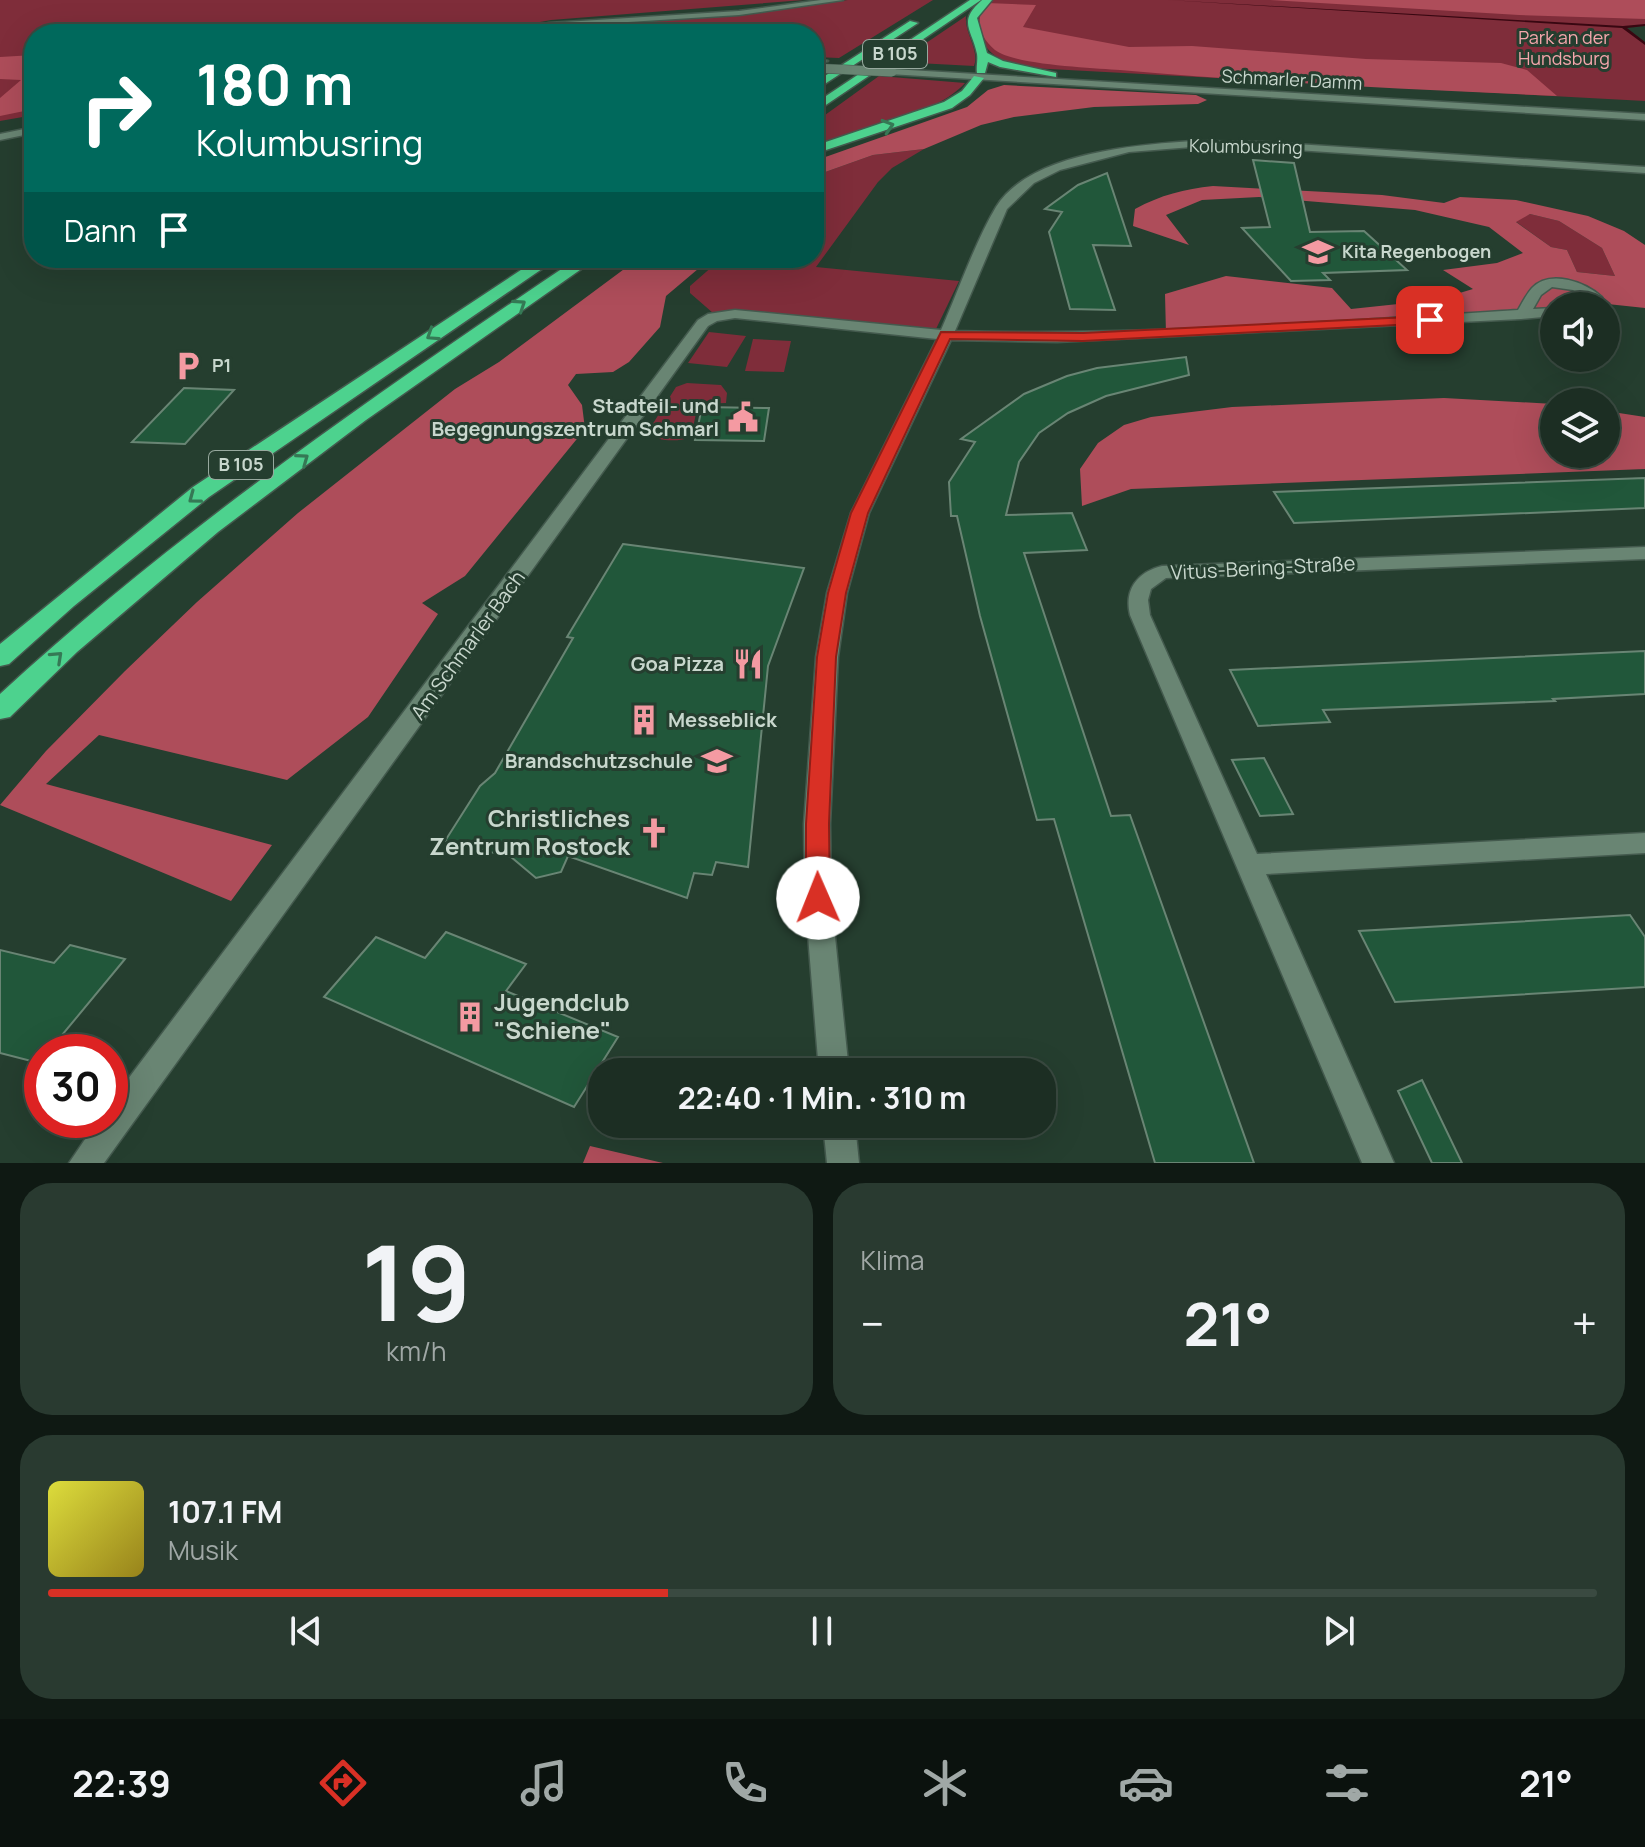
<!DOCTYPE html>
<html lang="de">
<meta charset="utf-8">
<style>
:root{--surface:#1c2e23;--page:#293a30;--text:#f1f3f6;--muted:#a0a8a6;--line:#3a4a41;--accent:#d93025}
body{margin:0;font-family:Manrope,sans-serif;background:var(--page);color:var(--text);height:100vh;display:flex;flex-direction:column;font-size:30px;white-space:nowrap}
*{box-sizing:border-box;margin:0}
p{font-size:26px;color:var(--muted)}
.icon{flex:none;width:44px;height:44px;fill:none;stroke:currentColor;stroke-width:2;stroke-linecap:round;stroke-linejoin:round}
.map{position:relative;height:1163px;overflow:hidden}
.side{display:flex;flex-direction:column;gap:20px;padding:20px;background:#0f1913;flex:1}
.side>*{flex:none}
.top-card{position:absolute;left:24px;top:24px;width:800px;height:244px;border-radius:32px;box-shadow:0 8px 32px #0002,0 0 0 2px var(--line);background:#00695c;color:#fff;overflow:hidden}
.buttons{position:absolute;left:1540px;top:292px;display:grid;gap:16px}
.buttons a{display:grid;place-items:center;width:80px;height:80px;border-radius:50%;background:var(--surface);box-shadow:0 8px 32px #0002,0 0 0 2px var(--line);font-size:40px}
.speed{position:absolute;left:24px;top:1034px;display:flex;gap:16px;font-size:40px;font-weight:700;text-align:center}
.speed>*{display:grid;place-content:center;width:104px;height:104px;border-radius:50%;background:var(--surface);box-shadow:0 8px 32px #0002,0 0 0 2px var(--line);line-height:1}
.speed .limit{border:12px solid #d22;background:#fff;color:#111}
.pin{position:absolute;display:grid;place-items:center;width:68px;height:68px;color:#fff;margin:-34px;border-radius:16px;box-shadow:0 4px 12px #0006}
.me{position:absolute;width:88px;margin:-44px;rotate:359deg;stroke-linejoin:round;filter:drop-shadow(0 0 6px #0008)}
.turn{display:flex;align-items:center;gap:28px;height:168px;padding:0 40px;font-size:36px}
.turn .icon{width:104px;height:104px;stroke-width:2.5}
.turn b{display:block;font-size:56px;line-height:68px}
.then{display:flex;align-items:center;height:76px;padding:0 40px;background:#0003;gap:16px;font-size:30px}
.big{font-size:60px;font-weight:700;line-height:1.1}
.side .tile{flex:1;display:flex;flex-direction:column;justify-content:center;gap:12px;min-width:0;padding:0 28px;border-radius:32px;background:var(--page)}
.side .dial{align-items:center;gap:0}
.dial b{font-size:104px;line-height:1}
.song{display:flex;align-items:center;gap:24px}
.cover{width:96px;height:96px;border-radius:12px;background:linear-gradient(135deg,hsl(60 70% 55%),hsl(50 70% 35%))}
.played{height:8px;border-radius:4px;background:linear-gradient(90deg,var(--accent) 40%,var(--line) 40%)}
.keys{display:flex;justify-content:space-around;direction:ltr}
.heat{display:flex;justify-content:space-between;align-items:center;font-size:44px;direction:ltr}
.side .tiles{flex:1;display:grid;gap:20px;grid-template-columns:1fr 1fr}
.tile:last-child{grid-column:span 2}
.trip{position:absolute;left:588px;top:1058px;width:468px;height:80px;border-radius:32px;background:var(--surface);box-shadow:0 8px 32px #0002,0 0 0 2px var(--line);font-weight:700;line-height:80px;text-align:center}
.menu{display:flex;height:128px;justify-content:space-around;align-items:center;background:#0b120e;color:var(--muted)}
.menu .icon{width:56px;height:56px}
.menu .current{color:var(--accent)}
.menu b{font-size:36px;color:var(--text)}
.map>svg:first-child{display:block}
.green{fill:#7f2d3a}
.forest{fill:#ae4d5a;fill-rule:evenodd}
.lines{fill:none;stroke-linecap:round;stroke-linejoin:round}
.stream{fill:#380711;fill-rule:evenodd}
.building{fill:#21573a;stroke:#698574;stroke-width:2}
.street-casing{stroke:#445a4e;stroke-width:3}
.secondary-casing{stroke:#445a4e;stroke-width:3}
.highway-casing{stroke:#445a4e;stroke-width:3}
.street{fill:#698573;fill-rule:evenodd}
.secondary{fill:#698573;fill-rule:evenodd}
.highway{fill:#4dd28e;fill-rule:evenodd}
.secondary-bridge-casing{stroke:#445a4e;stroke-width:10;stroke-linecap:butt}
.secondary-bridge{stroke:#698573;stroke-width:9}
.oneway{stroke:#357955}
.route{fill:#d93025;stroke:#8d1f18;stroke-width:2}
.labels{text-anchor:middle;stroke-width:6;stroke-linejoin:round;paint-order:stroke}
.far-park-label{font-size:18px;fill:#f5a6ac;stroke:#253e2f}
.shield{fill:#253e2f;stroke:#97a99e;stroke-width:2}
.shield-label{font-size:18px;font-weight:bold;fill:#c8d7cd}
.far-street-label{font-size:18px;fill:#c8d7cd;stroke:#253e2f}
.far-poi-label{font-size:18px;font-weight:bold;fill:#c8d7cd;stroke:#253e2f;text-anchor:start}
.poi-label{font-size:20px;font-weight:bold;fill:#c8d7cd;stroke:#253e2f;text-anchor:end}
.street-label{font-size:20px;fill:#c8d7cd;stroke:#253e2f}
.near-poi-label{font-size:24px;font-weight:bold;fill:#c8d7cd;stroke:#253e2f;text-anchor:end}
</style>
<div class="map">
<svg width="1645" height="1163" viewBox="0 0 1645 1163">
<rect width="100%" height="100%" fill="#253e2f"/>
<path class="green" d="M0,0H804L551,20L474,34H34V115L0,121Z
M848,0H933L839,58L814,57V34H513L548,27L736,14Z
M990,0H1645V25L1624,27L1645,44V101L1031,68C1000,62 978,54 979,16Z
M966,16C964,33 980,50 974,66L898,62Z
M879,76L965,83C937,115 856,131 814,145V123Z
M924,149L892,168L878,182L816,267L959,281L936,329L735,311L713,313L690,293V286L722,258H814V176L873,155Z
M1530,214L1559,221L1602,248L1615,276L1577,272L1567,250L1551,247L1515,221Z
M709,332L746,336L727,367L688,363Z
M753,339L791,341L784,372L745,371Z
M687,383L721,385L727,393L726,403L698,404L691,437C679,442 658,442 647,433L676,387Z"/>
<path class="forest" d="M1270,0H1645V19L1519,15Z
M987,3L1036,5L1023,27L1129,47L1192,46L1366,59L1501,63L1527,70L1557,96C1412,89 1266,83 1120,70C1094,68 1014,65 995,50C979,37 974,18 987,3Z
M34,55V109L0,116V98L21,80L0,79V57Z
M1004,85L1196,95L1207,100L1198,104L1094,107L1014,117L981,125L924,149L873,155L814,176V161L967,107L988,90Z
M1213,186L1382,195L1444,203L1460,197L1516,200L1588,216L1624,231L1645,245V308L1598,303L1596,306H1554V312L1166,334L1165,294L1226,276L1332,288L1351,309L1436,300L1473,289L1443,270L1497,263L1523,253L1489,227L1415,210L1259,197L1202,200L1166,215L1189,245L1133,226L1135,209C1161,195 1184,189 1213,186ZM1530,214L1559,221L1602,248L1615,276L1577,272L1567,250L1551,247L1516,222Z
M639,258H711L666,296L660,327L629,362L613,372L576,374L568,385L582,405L585,429L465,576L422,603L438,614L368,717L287,780L99,735L46,784L272,845L231,901L0,805L46,751L125,671L197,602L298,513L455,389L499,362Z
M1444,398L1554,404V454H1606V411L1645,417V469L1131,489L1082,506L1080,469L1098,443L1124,425L1151,417L1232,407Z
M590,1146L663,1163H583Z"/>
<g class="lines">
<path class="stream" d="M1168,0L1623,26L1645,24V26L1627,28L1645,42V45L1622,28Z"/>
</g>
<path class="building" d="M1253,160L1294,163L1310,232L1364,231L1407,270L1323,273L1330,280L1291,281L1242,228L1270,227Z
M1107,173L1131,246L1093,245L1115,310L1070,309L1049,232L1062,212L1045,209L1078,185Z
M1186,357L1189,375L1106,396L1068,413L1039,433L1019,462L1006,515L1072,513L1087,550L1024,553L1111,816L1130,815L1254,1163H1155L1054,819L1037,820L980,616L957,516H951L949,482L975,442L961,439L1024,394L1067,376L1097,368Z
M184,388L234,390L185,444L132,442Z
M702,407L769,408L764,441L695,440Z
M1645,478V508L1294,523L1274,492Z
M623,544L804,568L768,666L748,867L716,862L712,875L694,873L687,898L568,856L561,872L536,878L511,857L445,841L480,786L495,773L573,638L567,637Z
M1645,651V694L1553,699L1555,701L1323,710L1330,722L1258,726L1230,670Z
M1264,758L1293,814L1260,816L1232,760Z
M1630,915L1645,937V987L1395,1002L1359,931Z
M446,932L526,964L506,991L618,1037L574,1107L324,997L376,937L425,958Z
M70,945L125,959L48,1052H42L39,1063L0,1053V950L54,963Z
M1422,1080L1462,1163H1432L1398,1091Z"/>
<g class="lines">
<g class="street-casing">
<path id="street" d="M821,0H843L739,15L549,27L496,34L549,23L739,11Z
M1192,141L1265,142L1645,167V173L1265,148L1192,147L1129,152L1060,170L1034,183L1007,209L955,331C1143,336 1330,322 1518,310C1522,303 1526,295 1532,288C1550,269 1585,282 1602,297L1603,306H1589L1590,301L1573,290L1552,287L1541,295L1533,309L1554,308V316L1521,319L1057,342L951,340L869,513L847,593L838,657L830,824L831,898L849,1072H819L805,898L804,824L816,657L827,593L851,513L937,339L735,318L717,321L708,326L104,1163H69L98,1120H110V1103L698,320L708,314L735,310L941,330C958,292 975,242 996,207C1029,153 1135,145 1192,141Z
M1645,547V559L1166,578L1151,589L1148,600L1150,615L1257,854L1645,833V853L1266,874L1394,1163H1362L1130,615C1124,590 1137,572 1162,566Z
M823,1124H855L859,1163H827Z"/>
</g>
<g class="secondary-casing">
<path id="secondary" d="M814,58L828,61L814,64Z
M892,69L1645,114V120L889,74Z
M34,127V133L0,140V134Z"/>
</g>
<g class="highway-casing">
<path id="highway" d="M970,0H981L814,113V104Z
M982,0H992L977,18L987,53L1003,61L1056,73V77L1000,67L988,62L985,73H977C976,67 978,61 977,54C972,29 957,22 982,0Z
M910,21L918,23L814,91V83Z
M974,76L984,78L970,95L952,108L814,154V146L944,102L962,91Z
M539,258H558L209,497L74,606L9,664L0,666V644L193,487Z
M578,258H597L366,420L218,532L77,652L10,717L0,719V694C178,530 377,393 578,258Z"/>
</g>
<use href="#street" class="street"/>
<use href="#secondary" class="secondary"/>
<use href="#highway" class="highway"/>
<g class="secondary-bridge-casing">
<path id="secondary-bridge" d="M814,68L892,72"/>
</g>
<use href="#secondary-bridge" class="secondary-bridge"/>
</g>
<defs><path id="oneway-chevron" d="M-2-3.5L2.5 0L-2 3.5" fill="none" stroke-width="1.6" stroke-linecap="round" stroke-linejoin="round" transform="scale(2)"/></defs>
<g class="oneway">
<use href="#oneway-chevron" transform="translate(888 126) rotate(-17)"/>
<use href="#oneway-chevron" transform="translate(520 305) rotate(-34)"/>
<use href="#oneway-chevron" transform="translate(432 335) rotate(147)"/>
<use href="#oneway-chevron" transform="translate(303 459) rotate(-36)"/>
<use href="#oneway-chevron" transform="translate(194 498) rotate(143)"/>
<use href="#oneway-chevron" transform="translate(57 657) rotate(-43)"/>
</g>
<path class="route" d="M1430,316L1435,317V323L1083,341L950,339L868,513L846,593L836,657L829,824L830,898L827,905L818,908L810,905L806,898V824L817,657L828,593L851,513L941,332L1083,333Z"/>
<defs>
<g id="school-bare" transform="scale(2.4)"><path d="M0-5L7-2L0 1L-7-2ZM-4 1L0 2.5L4 1V4Q0 6-4 4Z" fill="#f49aa2" stroke="#253e2f" stroke-width="2.5" paint-order="stroke"/></g>
<g id="parking-bare" transform="scale(2.4)"><path d="M-3.5-5.5H1a3.5 3.5 0 0 1 0 7H-1V5.5H-3.5ZM-1-3.4V-.6H.8a1.4 1.4 0 0 0 0-2.8Z" fill="#f49aa2" stroke="#253e2f" stroke-width="2.5" paint-order="stroke"/></g>
<g id="civic-bare" transform="scale(2.4)"><path d="M-.6-6.5H3V-4.5H.6V-3L4-1V1h2V6H-6V1h2V-1L-.6-3ZM-1.2 2.5V6h2.4V2.5Z" fill="#f49aa2" stroke="#253e2f" stroke-width="2.5" paint-order="stroke"/></g>
<g id="restaurant-bare" transform="scale(2.4)"><path d="M-5-6h1v4h1v-4h1v4h1v-4h1v5L-1.5 .5V6h-2V.5L-5-1ZM5-6V6H3V1.5H1.5Q1.5-4 5-6Z" fill="#f49aa2" stroke="#253e2f" stroke-width="2.5" paint-order="stroke"/></g>
<g id="building-bare" transform="scale(2.4)"><path d="M-4-6H4V6H1V3H-1V6H-4ZM-2.5-4.3h1.7v1.8h-1.7ZM.8-4.3h1.7v1.8H.8ZM-2.5-1h1.7V.8h-1.7ZM.8-1h1.7V.8H.8Z" fill="#f49aa2" stroke="#253e2f" stroke-width="2.5" paint-order="stroke"/></g>
<g id="church-bare" transform="scale(2.4)"><path d="M-1.2-6h2.4v3.5h3.3v2.4h-3.3V6h-2.4V-.1h-3.3v-2.4h3.3Z" fill="#f49aa2" stroke="#253e2f" stroke-width="2.5" paint-order="stroke"/></g>
</defs>
<g fill-rule="evenodd">
<use href="#school-bare" x="1318" y="252"/>
<use href="#parking-bare" x="188" y="366"/>
<use href="#civic-bare" x="743" y="417"/>
<use href="#restaurant-bare" x="748" y="664"/>
<use href="#building-bare" x="644" y="720"/>
<use href="#school-bare" x="717" y="761"/>
<use href="#church-bare" x="654" y="833"/>
<use href="#building-bare" x="470" y="1017"/>
</g>
<g class="labels">
<g class="far-park-label">
<text x="1564" y="44">Park an der<tspan x="1564" dy="21">Hundsburg</tspan></text>
</g>
<g class="shield">
<rect x="863" y="40" width="64" height="28" rx="6"/>
<rect x="209" y="451" width="64" height="28" rx="6"/>
</g>
<g class="shield-label">
<text x="895" y="60">B 105</text>
<text x="241" y="471">B 105</text>
</g>
<g class="far-street-label">
<text transform="translate(1292 80) rotate(3)" y="6">Schmarler Damm</text>
<text transform="translate(1246 147) rotate(1)" y="6">Kolumbusring</text>
</g>
<g class="far-poi-label">
<text x="1342" y="258">Kita Regenbogen</text>
<text x="212" y="372">P1</text>
</g>
<g class="poi-label">
<text x="719" y="413">Stadteil- und<tspan x="719" dy="23">Begegnungszentrum Schmarl</tspan></text>
<text x="724" y="671">Goa Pizza</text>
<text x="668" y="727" text-anchor="start">Messeblick</text>
<text x="693" y="768">Brandschutzschule</text>
</g>
<g class="street-label">
<text transform="translate(1263 568) rotate(-3)" y="7">Vitus-Bering-Straße</text>
<text transform="translate(468 645) rotate(-54)" y="7">Am Schmarler Bach</text>
</g>
<g class="near-poi-label">
<text x="630" y="827">Christliches<tspan x="630" dy="28">Zentrum Rostock</tspan></text>
<text x="494" y="1011" text-anchor="start">Jugendclub<tspan x="494" dy="28">"Schiene"</tspan></text>
</g>
</g>
</svg>
<div class="buttons">
<a><svg class="icon" aria-label="sound" viewBox="0 0 24 24"><path d="M4 9h4l5-4v14l-5-4H4zM17 9q2 3 0 6"/></svg></a>
<a><svg class="icon" aria-label="layers" viewBox="0 0 24 24"><path d="M12 4l9 5-9 5-9-5zM3 14l9 5 9-5"/></svg></a>
</div>
<div class="speed"><div class="limit">30</div></div>
<div class="pin" style="left:1430px;top:320px;background:#d93025"><svg class="icon" aria-label="arrive" viewBox="0 0 24 24"><path d="M6 21V4h12l-3 4 3 4H6"/></svg></div>
<svg class="me" style="left:818px;top:898px" viewBox="-20 -20 40 40"><circle r="19" fill="#fff"/><path d="M0-13L10 11 0 6-10 11z" fill="#d93025"/></svg>
<div class="trip">22:40 · 1 Min. · 310 m</div>
<div class="top-card">
<div class="turn"><svg class="icon" aria-label="right" viewBox="0 0 24 24"><path d="M7 20v-9h11M14 6l5 5-5 5"/></svg><div><b>180 m</b>Kolumbusring</div></div>
<div class="then">Dann<svg class="icon" aria-label="arrive" viewBox="0 0 24 24"><path d="M6 21V4h12l-3 4 3 4H6"/></svg></div>
</div>
</div>
<section class="side">
<div class="tiles">
<div class="tile dial"><b>19</b><p>km/h</p></div>
<div class="tile"><p>Klima</p>
<div class="heat"><a>−</a><b class="big">21°</b><a>+</a></div>
</div>
<div class="tile">
<div class="song"><i class="cover"></i><div><b>107.1 FM</b><p>Musik</p></div></div>
<div class="played"></div>
<div class="keys"><svg class="icon" aria-label="previous" viewBox="0 0 24 24"><path d="M18 5L8 12l10 7zM5 5v14"/></svg><svg class="icon" aria-label="pause" viewBox="0 0 24 24"><path d="M8 5v14M16 5v14"/></svg><svg class="icon" aria-label="next" viewBox="0 0 24 24"><path d="M6 5l10 7-10 7zM19 5v14"/></svg></div>
</div>
</div>
</section>
<nav class="menu">
<b>22:39</b>
<svg class="icon current" aria-label="directions" viewBox="0 0 24 24"><path d="M12 3l9 9-9 9-9-9zM9 14v-3h6M13 9l2 2-2 2"/></svg>
<svg class="icon" aria-label="music" viewBox="0 0 24 24"><path d="M9 18V5l10-2v13"/><circle cx="6" cy="18" r="3"/><circle cx="16" cy="16" r="3"/></svg>
<svg class="icon" aria-label="phone" viewBox="0 0 24 24"><path d="M5 4h4l2 5-3 2q2 4 5 5l2-3 5 2v4C11 20 4 13 5 4z"/></svg>
<svg class="icon" aria-label="climate" viewBox="0 0 24 24"><path d="M12 3v18M4 7l16 10M4 17L20 7"/></svg>
<svg class="icon" aria-label="car" viewBox="0 0 24 24"><path d="M5 17H2v-5l4-1 3-4h7l3 4 3 1v5h-3M9 17h6M6 11h13"/><circle cx="7" cy="17" r="2"/><circle cx="17" cy="17" r="2"/></svg>
<svg class="icon" aria-label="filters" viewBox="0 0 24 24"><path d="M4 7h16M4 17h16"/><circle cx="9" cy="7" r="2"/><circle cx="15" cy="17" r="2"/></svg>
<b>21°</b>
</nav>
